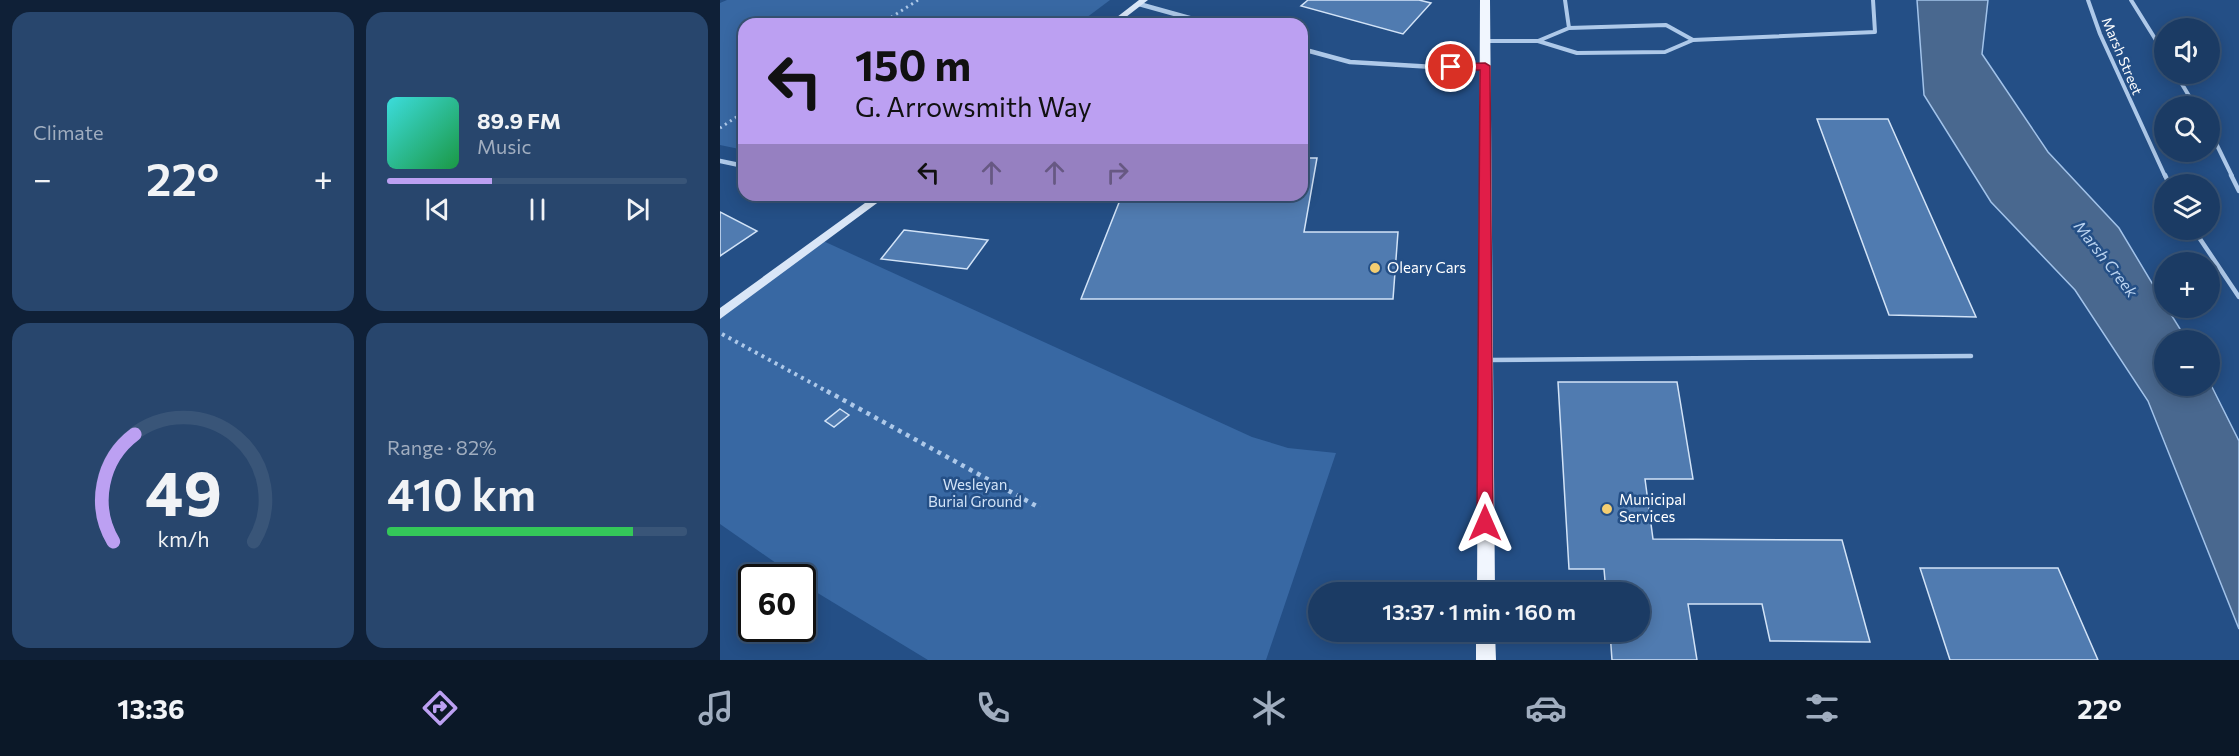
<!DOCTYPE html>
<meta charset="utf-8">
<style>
:root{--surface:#1b3b64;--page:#28466d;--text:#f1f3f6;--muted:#a0adbf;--line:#395578;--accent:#bca0f2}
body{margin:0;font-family:Commissioner,sans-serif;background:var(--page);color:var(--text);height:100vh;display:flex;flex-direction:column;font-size:22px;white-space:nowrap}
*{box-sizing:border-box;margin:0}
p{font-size:20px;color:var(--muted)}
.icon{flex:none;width:33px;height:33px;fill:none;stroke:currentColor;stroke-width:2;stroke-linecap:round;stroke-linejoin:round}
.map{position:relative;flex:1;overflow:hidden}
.panel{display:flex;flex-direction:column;gap:12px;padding:12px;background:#0f2037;width:720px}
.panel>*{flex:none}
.guide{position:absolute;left:18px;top:18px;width:570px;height:183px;border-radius:18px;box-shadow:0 3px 15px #0003,0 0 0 2px var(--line);background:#bca0f2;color:#111;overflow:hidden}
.buttons{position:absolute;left:1434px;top:18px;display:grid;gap:12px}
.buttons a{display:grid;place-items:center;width:66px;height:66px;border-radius:50%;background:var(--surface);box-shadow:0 3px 15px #0003,0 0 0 2px var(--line);font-size:30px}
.speed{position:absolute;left:18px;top:564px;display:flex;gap:12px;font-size:30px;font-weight:700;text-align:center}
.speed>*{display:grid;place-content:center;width:78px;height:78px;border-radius:50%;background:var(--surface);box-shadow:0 3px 15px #0003,0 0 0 2px var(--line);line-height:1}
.speed .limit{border:3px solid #111;border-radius:9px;background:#fff;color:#111}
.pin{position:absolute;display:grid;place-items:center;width:51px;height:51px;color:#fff;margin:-26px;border:3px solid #fff;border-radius:50%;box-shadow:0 2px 6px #0007}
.me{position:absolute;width:66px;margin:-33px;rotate:0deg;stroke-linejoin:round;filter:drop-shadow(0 0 4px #0008)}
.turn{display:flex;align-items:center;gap:21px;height:126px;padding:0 18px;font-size:27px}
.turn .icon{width:78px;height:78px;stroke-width:2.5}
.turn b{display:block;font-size:42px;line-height:51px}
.lanes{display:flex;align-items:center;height:57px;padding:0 18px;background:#0003;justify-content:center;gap:30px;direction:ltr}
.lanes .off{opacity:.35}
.big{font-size:45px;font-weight:600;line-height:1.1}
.panel .card{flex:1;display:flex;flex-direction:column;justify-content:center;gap:9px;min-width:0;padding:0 21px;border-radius:18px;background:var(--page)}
.panel .dial{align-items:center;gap:0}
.dial svg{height:156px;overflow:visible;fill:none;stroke:var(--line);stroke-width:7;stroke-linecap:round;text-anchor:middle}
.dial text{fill:var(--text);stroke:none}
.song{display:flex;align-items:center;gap:18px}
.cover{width:72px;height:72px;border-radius:9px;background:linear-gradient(135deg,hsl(180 70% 55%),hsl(140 70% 35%))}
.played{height:6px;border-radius:3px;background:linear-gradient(90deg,var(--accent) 35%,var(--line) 35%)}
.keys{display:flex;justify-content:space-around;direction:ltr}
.heat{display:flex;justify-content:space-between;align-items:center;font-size:33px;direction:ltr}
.charge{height:9px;border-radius:4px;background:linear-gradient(90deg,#34c759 82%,var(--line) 0)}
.panel .tiles{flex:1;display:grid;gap:12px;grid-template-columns:repeat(2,1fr)}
.trip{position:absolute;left:588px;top:582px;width:342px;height:60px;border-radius:30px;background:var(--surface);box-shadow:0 3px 15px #0003,0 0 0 2px var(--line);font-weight:600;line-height:60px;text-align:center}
.dock{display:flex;height:96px;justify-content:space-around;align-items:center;background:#0b1828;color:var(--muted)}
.dock .icon{width:42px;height:42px}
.dock .current{color:var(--accent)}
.dock b{font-size:27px;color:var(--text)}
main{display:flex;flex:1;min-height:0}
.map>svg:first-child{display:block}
.green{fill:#3868a3}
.water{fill:#49688f;stroke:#a2c3ea;stroke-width:1.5}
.building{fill:#507bb0;stroke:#d2e3f7;stroke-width:1.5}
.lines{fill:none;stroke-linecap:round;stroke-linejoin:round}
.path-far2{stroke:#aec9e9;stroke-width:3;stroke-dasharray:2 4;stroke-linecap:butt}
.path-far1{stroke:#aec9e9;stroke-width:4;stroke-dasharray:3 4.5;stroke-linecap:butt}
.path{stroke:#aec9e9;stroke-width:4.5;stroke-dasharray:4 5;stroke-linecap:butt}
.lane-far1{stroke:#aec9e9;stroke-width:4}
.lane{stroke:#aec9e9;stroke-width:4.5}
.street{stroke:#aec9e9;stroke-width:4.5}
.secondary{fill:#d9e6f7;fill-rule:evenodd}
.primary{fill:#f1f6fe;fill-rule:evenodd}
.route{fill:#e11d48;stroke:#92132f;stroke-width:1.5}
.poi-dot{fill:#f3ce72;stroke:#244f86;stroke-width:2}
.labels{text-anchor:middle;stroke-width:5;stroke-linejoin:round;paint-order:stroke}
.far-street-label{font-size:14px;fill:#fff;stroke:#244f86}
.poi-label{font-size:15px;fill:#fff;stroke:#244f86;text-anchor:start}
.park-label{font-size:15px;fill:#d2e3f7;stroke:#244f86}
.water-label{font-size:16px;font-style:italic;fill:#bad3f0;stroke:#244f86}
</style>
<main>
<section class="panel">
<div class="tiles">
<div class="card"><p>Climate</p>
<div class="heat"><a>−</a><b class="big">22°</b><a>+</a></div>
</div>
<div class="card">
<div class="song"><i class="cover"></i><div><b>89.9 FM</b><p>Music</p></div></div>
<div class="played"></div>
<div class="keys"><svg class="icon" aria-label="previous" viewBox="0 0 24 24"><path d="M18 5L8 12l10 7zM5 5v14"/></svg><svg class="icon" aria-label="pause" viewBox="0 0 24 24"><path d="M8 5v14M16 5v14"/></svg><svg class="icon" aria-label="next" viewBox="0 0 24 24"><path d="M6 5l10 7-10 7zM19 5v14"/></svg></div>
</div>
<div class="card dial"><svg viewBox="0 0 100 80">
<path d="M14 69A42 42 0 1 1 86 69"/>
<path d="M14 69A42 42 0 0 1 25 14" stroke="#bca0f2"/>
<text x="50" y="56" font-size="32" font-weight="700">49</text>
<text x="50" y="72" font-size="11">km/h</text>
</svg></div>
<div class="card"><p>Range · 82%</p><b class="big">410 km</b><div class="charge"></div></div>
</div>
</section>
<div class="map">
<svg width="1519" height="660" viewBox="0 0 1519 660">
<rect width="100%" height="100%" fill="#244f86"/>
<path class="green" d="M7,0H390L358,24H24V150L0,145V3Z
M101,240L532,437L568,448L616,453L546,660H208L96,592L83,582L82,578L76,577L0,524V314Z"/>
<path class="water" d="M1197,0H1268L1262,54L1328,152L1399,228L1444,303V308H1447L1467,340H1444V386H1490V383L1519,441V629L1428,401L1355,290L1271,202L1204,95Z"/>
<path class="building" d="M588,0H699L711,3L683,34L581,6Z
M1097,119H1168L1256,317L1169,315Z
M582,158H597L584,232H678L673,299H361L402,195H582Z
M0,212L37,231L0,256Z
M184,230L268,240L247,269L161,259Z
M838,382H957L973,479H925L933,539L1122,540L1150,642L1050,641L1042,604H968L977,660H892L890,632H920V592H886L884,569H849Z
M120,409L129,415L114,427L105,421Z
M1200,568H1338L1378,660H1230Z"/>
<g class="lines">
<path class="path-far2" d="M161,24L198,0
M0,128L24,112"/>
<path class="path-far1" d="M2,334L110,393"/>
<path class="path" d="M107,391L320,508"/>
<path class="lane-far1" d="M845,0L849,28
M1368,0L1380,34L1445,176
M1411,0L1444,53
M767,41H818L849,28L946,25L973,40L1155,32L1153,0
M818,41L857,53L945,52L973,40
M1456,74L1475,106
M1490,131L1512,176"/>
<path class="lane" d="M1445,175L1449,184
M1511,175L1519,191
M1474,230L1519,297
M768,360L1251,356"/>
<path class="street" d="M419,4L491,24
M582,49L630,62L714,67L765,66
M0,161L24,166"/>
<path class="secondary" d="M419,0H428L397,24H388Z
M156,195H168L0,319V308Z"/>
<path class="primary" d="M760,0H770L775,592H757Z
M756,632H775L776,660H756Z"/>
</g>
<path class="route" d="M765,63L770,66L773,523L771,528L765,530L760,528L757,523L760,70H731L726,67L731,64Z"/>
<g class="poi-dot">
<circle cx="655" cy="268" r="6"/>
<circle cx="887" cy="509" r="6"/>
</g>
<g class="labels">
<g class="far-street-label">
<text transform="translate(1402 56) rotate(67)" y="5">Marsh Street</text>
</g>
<g class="poi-label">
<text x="667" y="273">Oleary Cars</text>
<text x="899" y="505">Municipal<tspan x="899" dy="17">Services</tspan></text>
</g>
<g class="park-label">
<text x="255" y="490">Wesleyan<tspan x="255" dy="17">Burial Ground</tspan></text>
</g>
<g class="water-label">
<text transform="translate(1386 259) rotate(52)" y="6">Marsh Creek</text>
</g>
</g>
</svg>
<div class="buttons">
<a><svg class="icon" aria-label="sound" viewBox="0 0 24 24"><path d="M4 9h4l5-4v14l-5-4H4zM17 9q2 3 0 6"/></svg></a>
<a><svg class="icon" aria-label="search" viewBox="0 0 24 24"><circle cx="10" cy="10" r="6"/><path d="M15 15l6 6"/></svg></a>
<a><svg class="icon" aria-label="layers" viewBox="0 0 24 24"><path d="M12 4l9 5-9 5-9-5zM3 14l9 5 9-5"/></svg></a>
<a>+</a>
<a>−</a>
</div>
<div class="speed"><div class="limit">60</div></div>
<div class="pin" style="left:731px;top:67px;background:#d93025"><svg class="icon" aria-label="arrive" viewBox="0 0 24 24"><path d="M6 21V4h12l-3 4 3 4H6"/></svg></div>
<svg class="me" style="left:765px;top:523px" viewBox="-20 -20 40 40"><path d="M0-17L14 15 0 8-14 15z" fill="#e11d48" stroke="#fff" stroke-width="4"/></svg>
<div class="trip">13:37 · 1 min · 160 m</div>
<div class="guide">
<div class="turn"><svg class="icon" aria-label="left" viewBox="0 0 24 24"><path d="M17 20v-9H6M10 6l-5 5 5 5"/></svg><div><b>150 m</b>G. Arrowsmith Way</div></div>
<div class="lanes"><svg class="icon" aria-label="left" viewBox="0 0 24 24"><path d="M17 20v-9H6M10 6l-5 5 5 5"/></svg><svg class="icon off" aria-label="ahead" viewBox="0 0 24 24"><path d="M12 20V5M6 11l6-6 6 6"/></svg><svg class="icon off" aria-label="ahead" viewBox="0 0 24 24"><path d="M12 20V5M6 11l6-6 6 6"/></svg><svg class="icon off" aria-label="right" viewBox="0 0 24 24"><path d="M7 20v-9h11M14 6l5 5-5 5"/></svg></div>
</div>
</div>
</main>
<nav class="dock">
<b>13:36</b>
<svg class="icon current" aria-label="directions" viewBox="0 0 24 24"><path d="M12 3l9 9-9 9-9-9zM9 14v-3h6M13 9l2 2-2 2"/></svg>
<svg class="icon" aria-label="music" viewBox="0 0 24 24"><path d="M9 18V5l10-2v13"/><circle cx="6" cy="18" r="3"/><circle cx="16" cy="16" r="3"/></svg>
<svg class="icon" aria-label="phone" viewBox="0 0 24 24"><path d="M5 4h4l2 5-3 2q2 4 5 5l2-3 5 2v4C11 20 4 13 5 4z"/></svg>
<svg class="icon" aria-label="climate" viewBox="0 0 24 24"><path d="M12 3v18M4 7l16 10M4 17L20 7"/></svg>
<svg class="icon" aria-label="car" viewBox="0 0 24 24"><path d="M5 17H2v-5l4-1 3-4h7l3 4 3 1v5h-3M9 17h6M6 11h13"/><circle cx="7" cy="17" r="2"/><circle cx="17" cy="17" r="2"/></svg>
<svg class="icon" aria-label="filters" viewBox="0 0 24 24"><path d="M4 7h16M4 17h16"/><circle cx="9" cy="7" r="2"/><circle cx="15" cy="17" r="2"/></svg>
<b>22°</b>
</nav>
